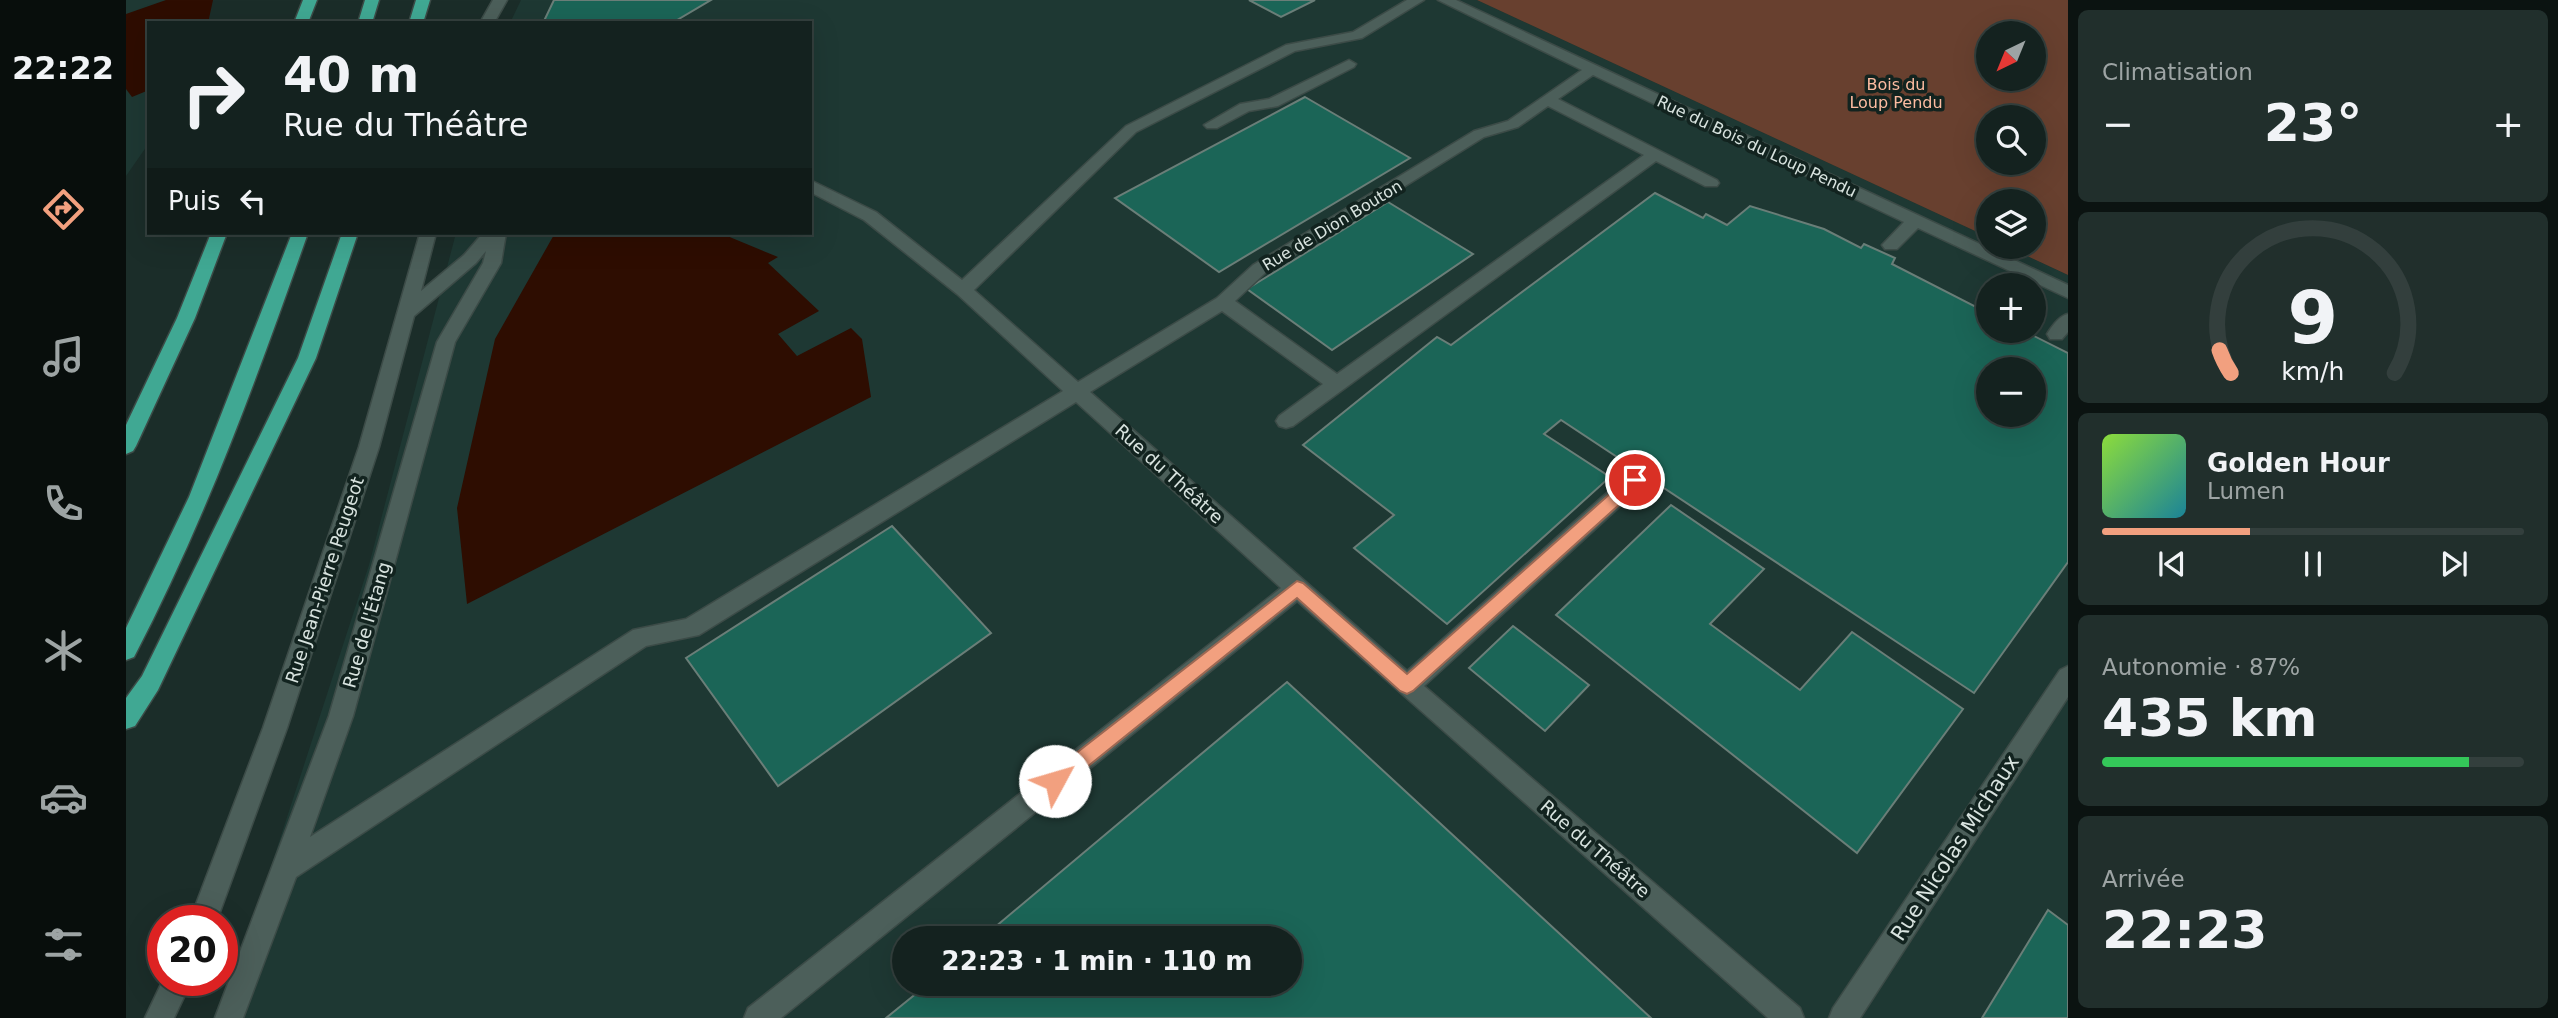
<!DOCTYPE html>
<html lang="fr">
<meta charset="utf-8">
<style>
:root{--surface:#14221f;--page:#212f2c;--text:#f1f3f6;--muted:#9da4a4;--line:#333f3d;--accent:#f2a07f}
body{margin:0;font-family:"DejaVu Sans",sans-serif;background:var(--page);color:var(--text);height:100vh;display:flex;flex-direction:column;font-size:26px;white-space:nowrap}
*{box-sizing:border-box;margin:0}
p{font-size:23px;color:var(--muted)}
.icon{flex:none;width:38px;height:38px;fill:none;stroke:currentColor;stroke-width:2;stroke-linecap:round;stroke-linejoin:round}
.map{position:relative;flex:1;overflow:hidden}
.details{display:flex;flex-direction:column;gap:10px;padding:10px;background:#0b1311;width:490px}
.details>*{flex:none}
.hud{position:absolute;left:21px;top:21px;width:665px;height:214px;border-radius:0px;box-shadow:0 7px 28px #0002,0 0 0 2px var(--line);background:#14221f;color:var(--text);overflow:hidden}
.needle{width:46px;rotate:223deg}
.tools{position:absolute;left:1850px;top:21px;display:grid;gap:14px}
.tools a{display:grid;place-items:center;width:70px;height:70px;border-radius:50%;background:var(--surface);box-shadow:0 7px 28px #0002,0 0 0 2px var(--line);font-size:35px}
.speed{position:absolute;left:21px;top:905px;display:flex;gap:14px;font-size:35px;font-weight:700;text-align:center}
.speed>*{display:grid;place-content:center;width:91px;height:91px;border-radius:50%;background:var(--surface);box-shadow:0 7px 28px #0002,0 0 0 2px var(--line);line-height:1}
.speed .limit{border:10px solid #d22;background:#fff;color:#111}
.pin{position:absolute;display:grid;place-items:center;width:60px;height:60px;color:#fff;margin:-30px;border:4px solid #fff;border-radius:50%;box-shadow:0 2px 7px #0007}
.me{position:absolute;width:77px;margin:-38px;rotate:51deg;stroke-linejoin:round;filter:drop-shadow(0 0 5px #0008)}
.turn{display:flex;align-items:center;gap:24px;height:147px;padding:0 21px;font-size:32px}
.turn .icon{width:91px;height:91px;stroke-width:2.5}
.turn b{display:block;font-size:49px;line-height:60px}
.then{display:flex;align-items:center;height:66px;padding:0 21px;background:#0003;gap:14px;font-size:26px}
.big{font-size:52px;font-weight:600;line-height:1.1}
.details .widget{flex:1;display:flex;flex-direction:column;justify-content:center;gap:10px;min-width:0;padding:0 24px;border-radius:10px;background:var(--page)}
.details .dial{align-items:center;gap:0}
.dial svg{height:182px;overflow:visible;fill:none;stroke:var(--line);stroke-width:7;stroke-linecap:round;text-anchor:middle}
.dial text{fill:var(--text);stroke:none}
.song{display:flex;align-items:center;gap:21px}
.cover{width:84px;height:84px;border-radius:10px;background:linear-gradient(135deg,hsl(90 70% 55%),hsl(190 70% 35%))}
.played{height:7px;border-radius:4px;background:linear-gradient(90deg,var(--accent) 35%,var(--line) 35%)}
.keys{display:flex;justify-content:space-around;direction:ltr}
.heat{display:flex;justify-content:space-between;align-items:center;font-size:38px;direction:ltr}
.charge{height:10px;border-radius:5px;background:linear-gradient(90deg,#34c759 87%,var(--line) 0)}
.trip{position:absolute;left:766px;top:926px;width:410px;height:70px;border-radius:35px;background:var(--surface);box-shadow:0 7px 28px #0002,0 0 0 2px var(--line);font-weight:600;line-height:70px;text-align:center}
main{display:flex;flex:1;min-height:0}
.dock{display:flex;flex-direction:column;width:126px;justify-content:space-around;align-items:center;background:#080e0c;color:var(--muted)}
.dock .icon{width:49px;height:49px}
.dock .on{color:var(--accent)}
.dock b{font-size:32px;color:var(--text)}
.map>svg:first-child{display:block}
.built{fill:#1e3833;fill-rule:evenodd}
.green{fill:#68402f;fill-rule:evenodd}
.water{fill:#2e0d01}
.building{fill:#1b6557;stroke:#6a7e78;stroke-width:2;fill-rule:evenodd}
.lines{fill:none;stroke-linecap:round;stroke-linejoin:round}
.minor-casing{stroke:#3c4b47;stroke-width:3}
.highway-casing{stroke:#3c4b47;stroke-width:3}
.minor{fill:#4c5f5a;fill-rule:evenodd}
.highway{fill:#40a893;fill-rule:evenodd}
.route{fill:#f2a07f;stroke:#9d6853;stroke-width:2}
.labels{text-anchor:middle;stroke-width:7;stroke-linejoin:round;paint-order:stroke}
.far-park-label{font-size:16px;fill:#fdbca1;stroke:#12231f}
.far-street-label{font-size:16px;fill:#d8e3df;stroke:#12231f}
.street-label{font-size:18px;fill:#d8e3df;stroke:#12231f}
.near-street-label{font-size:21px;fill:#d8e3df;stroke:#12231f}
</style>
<main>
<nav class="dock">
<b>22:22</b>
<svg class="icon on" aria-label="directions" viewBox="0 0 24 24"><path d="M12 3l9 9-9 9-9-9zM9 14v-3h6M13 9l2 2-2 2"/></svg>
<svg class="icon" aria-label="music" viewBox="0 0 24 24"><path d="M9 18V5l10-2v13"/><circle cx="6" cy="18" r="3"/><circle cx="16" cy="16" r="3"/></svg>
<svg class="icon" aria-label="phone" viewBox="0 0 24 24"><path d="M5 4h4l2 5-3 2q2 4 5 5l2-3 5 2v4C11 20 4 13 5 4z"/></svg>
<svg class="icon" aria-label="climate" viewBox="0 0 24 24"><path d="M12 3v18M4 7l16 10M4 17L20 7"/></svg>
<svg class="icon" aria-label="car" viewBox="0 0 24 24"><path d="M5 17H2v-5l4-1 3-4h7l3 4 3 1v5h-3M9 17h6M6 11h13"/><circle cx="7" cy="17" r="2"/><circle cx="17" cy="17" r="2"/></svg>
<svg class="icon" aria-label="filters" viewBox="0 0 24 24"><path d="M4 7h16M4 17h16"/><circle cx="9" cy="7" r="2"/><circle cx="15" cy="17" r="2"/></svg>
</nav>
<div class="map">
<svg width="1942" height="1018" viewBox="0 0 1942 1018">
<rect width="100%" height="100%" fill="#1b2d29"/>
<path class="built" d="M0,0H77L23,23V143L0,176Z
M395,0H1351L1862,237V247H1882L1942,275V1018H87L140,882L243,565L330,233H684V23H384ZM1862,285H1908V331H1862ZM1862,369H1908V415H1862ZM779,938H1164V984H779Z"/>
<path class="green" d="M1351,0H1942V275L1882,247H1908V201H1862V237ZM1862,33H1908V79H1862ZM1862,117H1908V163H1862Z"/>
<path class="water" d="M40,0H87L82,23H23V90L6,97L0,89V14Z
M429,233H594L652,257L642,263L693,311L652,334L671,356L725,328L736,339L745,397L341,604L331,508L369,339Z"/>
<path class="building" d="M428,0H585L546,23H417Z
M1123,0H1189L1155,17Z
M1179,97L1284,158L1093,272L989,198Z
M1529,193L1577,218L1580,214L1601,225L1624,206L1698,229L1735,248L1738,244L1769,258L1766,264L1862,313V331H1898L1942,353V562L1848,693L1435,420L1418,434L1484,477L1321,624L1228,548L1268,515L1177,445L1311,337L1325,345ZM1862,369H1908V415H1862Z
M1262,202L1347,254L1206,350L1121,289Z
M1545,505L1638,569L1584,624L1674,690L1726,632L1837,709L1731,853L1430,615Z
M766,526L865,633L652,786L560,658Z
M1387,626L1463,685L1419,731L1343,668Z
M1161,682L1525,1018H760L802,984H1164V938H856Z
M1922,910L1942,925V1018H1856Z"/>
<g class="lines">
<g class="minor-casing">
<path id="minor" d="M367,0H381L368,23H354Z
M1281,0H1298L1236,38L1169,51L1010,132L848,290L952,382L1091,298L1127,265L1348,131L1382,121L1456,70L1312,0H1330L1942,285V298L1792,228L1771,249H1759L1756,245L1778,222L1467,75L1432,99L1591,180L1593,183L1591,186H1579L1530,161L1167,426L1160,428L1153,426L1150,421L1153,416L1197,384L1096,311L964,392L1281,671L1502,474L1509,472L1516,474L1519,480L1516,486L1298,686L1674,1008L1678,1018H1642L1171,601L655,1018H618L622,1008L1155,588L950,402L573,635L520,646L170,877L117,1018H89L203,716L311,342L357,263L360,251L350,263L288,316L253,447L161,728L91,920H64L137,728L233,447L294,233H310L295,291L338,255L357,233H380L375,263L329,342L227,716L184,837L507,630L560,619L937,391L831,294L738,220L684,192V180L750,212L836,280L1000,126L1160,45L1227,32ZM1422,106L1518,155L1211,374L1109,301L1139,273L1358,137L1392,127Z
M1223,60L1230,64L1228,67L1152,106L1123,111L1091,128H1081L1078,125L1114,104L1143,99Z
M1942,314V332L1936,339H1924L1921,334C1926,326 1933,316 1942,314Z
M1942,666V697L1734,1018H1703L1707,1008L1934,670Z
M37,980H66L48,1018H19Z"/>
</g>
<g class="highway-casing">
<path id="highway" d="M177,0H191L182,23H168Z
M239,0H253L246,23H232Z
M290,0H304L297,23H283Z
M85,233H101L69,318L10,446L7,451L0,454V425L51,318Z
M166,233H182C131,378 79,521 8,657L0,660V628L63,497Z
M216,233H232L190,358L32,690L9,726L0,729V698L16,676L172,358Z"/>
</g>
<use href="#minor" class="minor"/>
<use href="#highway" class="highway"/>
</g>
<path class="route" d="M1509,474L1517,480L1515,485L1287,691L1281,694L1274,691L1171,598L935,788L929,790L922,788L919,781L922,775L1171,581L1177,583L1281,674L1504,476Z"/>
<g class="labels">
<g class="far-park-label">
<text x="1770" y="90">Bois du<tspan x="1770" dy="18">Loup Pendu</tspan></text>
</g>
<g class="far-street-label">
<text transform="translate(1631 146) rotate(25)" y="6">Rue du Bois du Loup Pendu</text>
<text transform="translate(1206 225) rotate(-31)" y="6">Rue de Dion Bouton</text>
</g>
<g class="street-label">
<text transform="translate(1043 474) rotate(42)" y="6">Rue du Théâtre</text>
<text transform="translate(199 580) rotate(-72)" y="6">Rue Jean-Pierre Peugeot</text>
<text transform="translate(241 625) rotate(-74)" y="6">Rue de l'Étang</text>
<text transform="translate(1469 849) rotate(41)" y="6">Rue du Théâtre</text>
</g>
<g class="near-street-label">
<text transform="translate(1829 848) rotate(-57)" y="7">Rue Nicolas Michaux</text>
</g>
</g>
</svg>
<div class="tools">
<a><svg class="needle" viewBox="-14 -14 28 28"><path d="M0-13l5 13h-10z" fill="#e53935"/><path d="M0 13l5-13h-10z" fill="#9da4a4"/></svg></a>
<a><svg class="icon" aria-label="search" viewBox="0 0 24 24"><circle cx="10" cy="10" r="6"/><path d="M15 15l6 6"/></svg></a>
<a><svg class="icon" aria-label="layers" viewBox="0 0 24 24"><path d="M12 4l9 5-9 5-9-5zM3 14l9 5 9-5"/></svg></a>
<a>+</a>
<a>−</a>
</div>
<div class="speed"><div class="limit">20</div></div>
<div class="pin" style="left:1509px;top:480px;background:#d93025"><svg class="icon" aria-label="arrive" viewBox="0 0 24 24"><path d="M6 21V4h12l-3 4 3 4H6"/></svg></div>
<svg class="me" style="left:929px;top:781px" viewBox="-20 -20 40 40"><circle r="19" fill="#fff"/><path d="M0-13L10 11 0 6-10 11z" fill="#f2a07f"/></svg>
<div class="trip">22:23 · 1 min · 110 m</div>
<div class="hud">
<div class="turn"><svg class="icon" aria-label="right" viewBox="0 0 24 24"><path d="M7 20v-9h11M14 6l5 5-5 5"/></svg><div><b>40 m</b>Rue du Théâtre</div></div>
<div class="then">Puis<svg class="icon" aria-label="left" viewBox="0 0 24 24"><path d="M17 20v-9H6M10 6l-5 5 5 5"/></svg></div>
</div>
</div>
<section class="details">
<div class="widget"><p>Climatisation</p>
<div class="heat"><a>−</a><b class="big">23°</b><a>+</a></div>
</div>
<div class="widget dial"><svg viewBox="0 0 100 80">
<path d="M14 69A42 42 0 1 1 86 69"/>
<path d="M14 69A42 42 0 0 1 9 59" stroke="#f2a07f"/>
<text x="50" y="56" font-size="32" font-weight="700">9</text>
<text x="50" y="72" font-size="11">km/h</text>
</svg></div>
<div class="widget">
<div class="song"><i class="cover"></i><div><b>Golden Hour</b><p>Lumen</p></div></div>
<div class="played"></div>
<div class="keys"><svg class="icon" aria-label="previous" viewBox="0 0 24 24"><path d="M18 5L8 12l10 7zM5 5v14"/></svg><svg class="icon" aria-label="pause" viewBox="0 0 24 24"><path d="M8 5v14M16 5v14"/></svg><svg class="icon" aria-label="next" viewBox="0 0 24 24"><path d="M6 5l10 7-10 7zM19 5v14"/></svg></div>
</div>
<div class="widget"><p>Autonomie · 87%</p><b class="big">435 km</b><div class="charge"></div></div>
<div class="widget"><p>Arrivée</p><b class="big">22:23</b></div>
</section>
</main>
